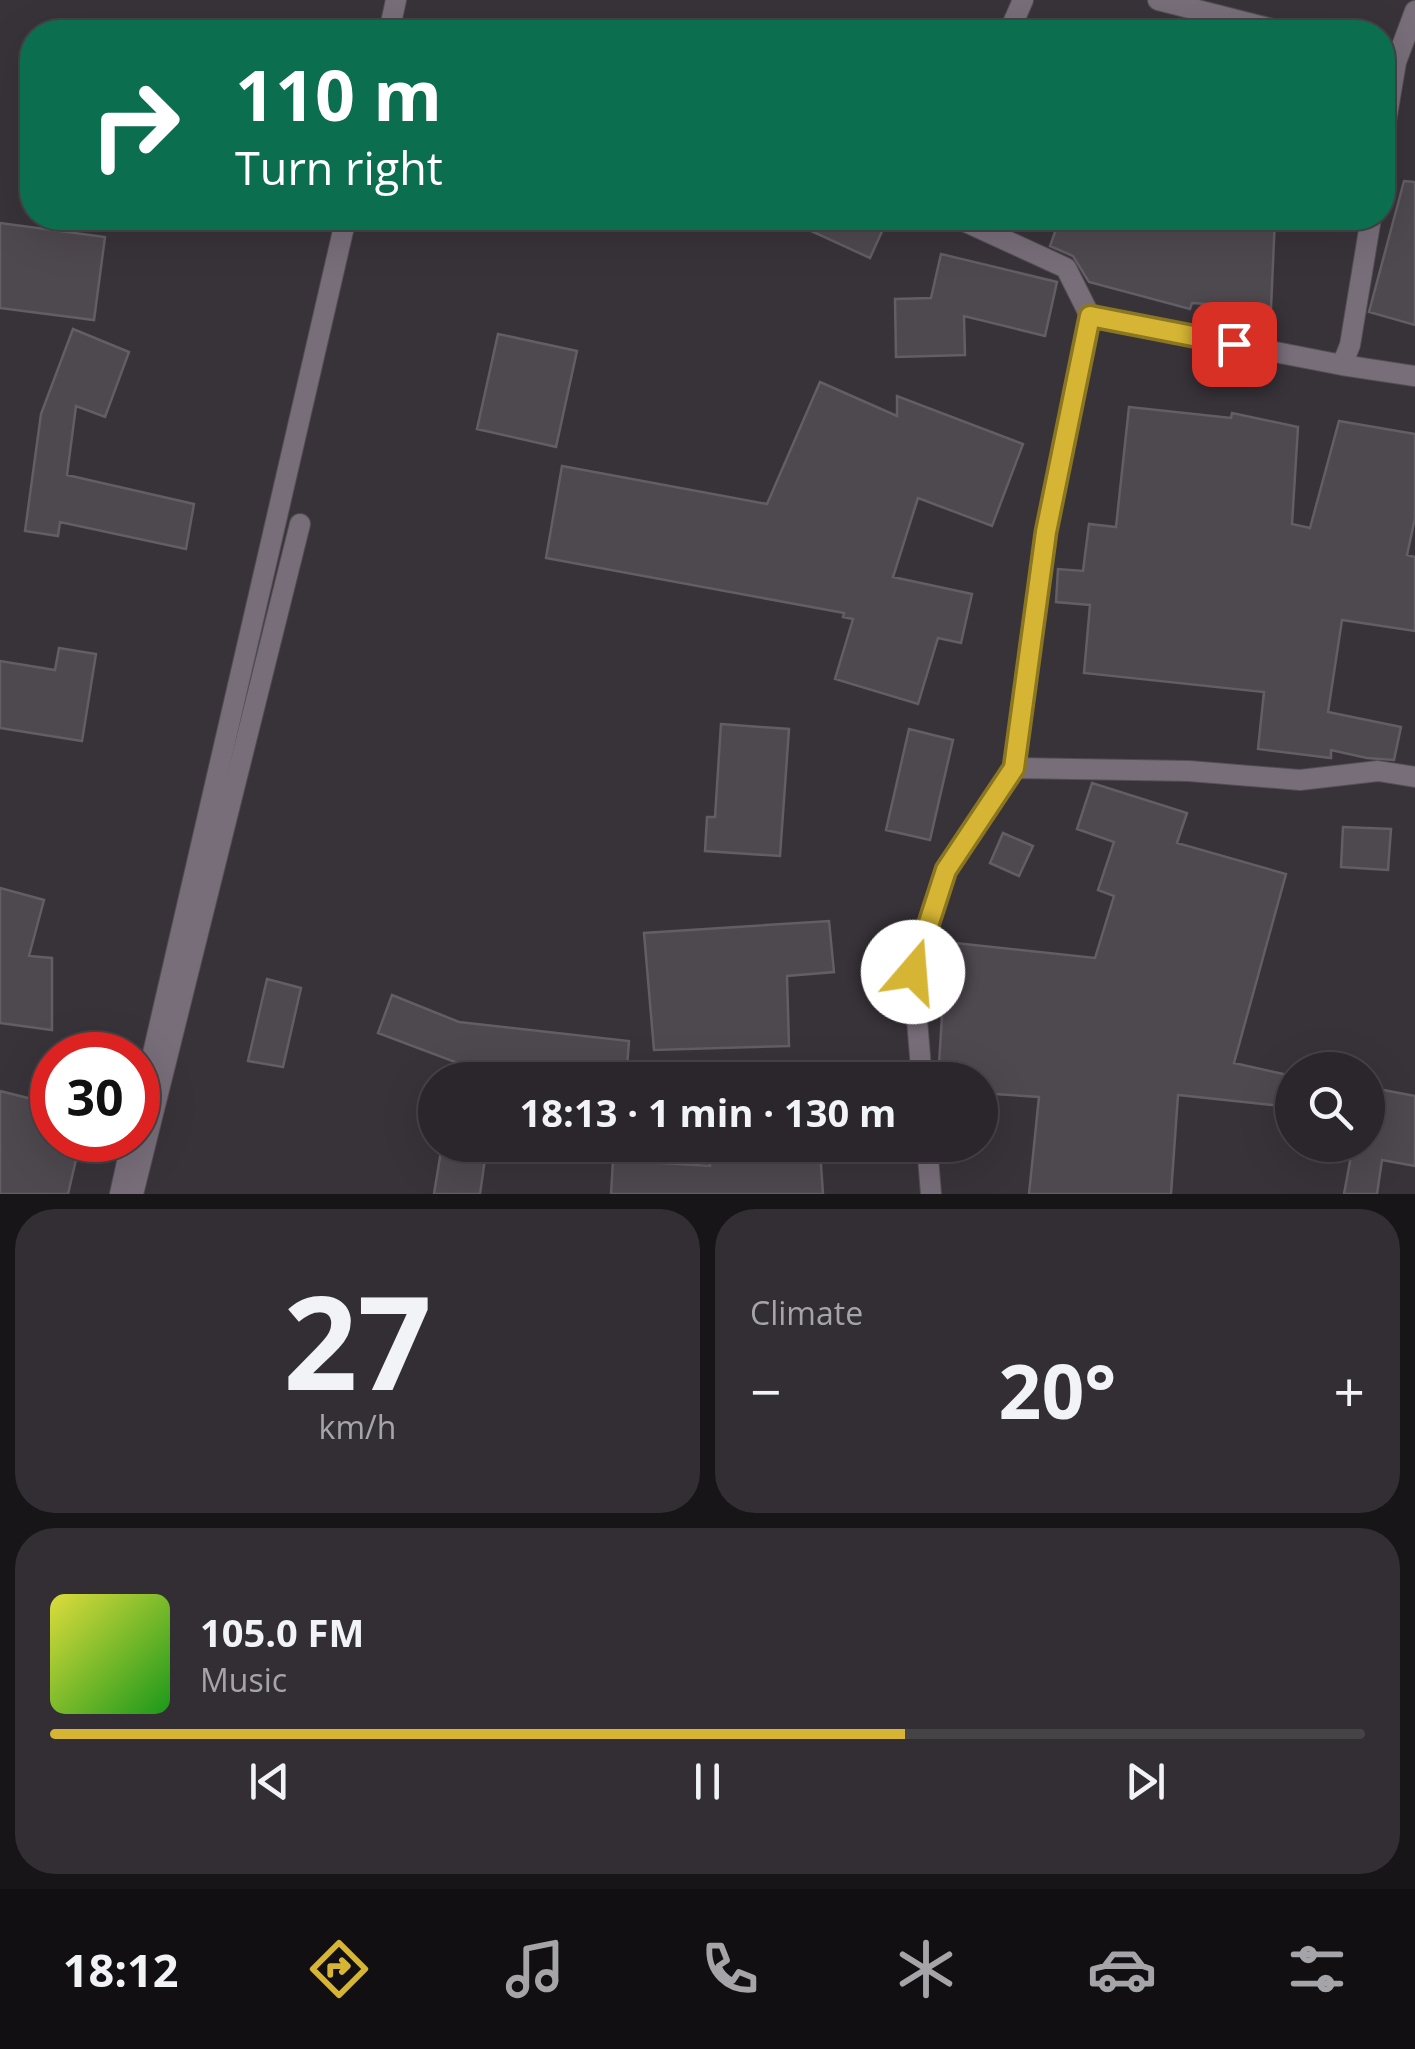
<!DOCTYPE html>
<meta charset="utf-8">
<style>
:root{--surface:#2a262b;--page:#322e33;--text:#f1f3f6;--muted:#a5a5a9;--line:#464347;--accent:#d6b534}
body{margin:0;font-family:"Open Sans",sans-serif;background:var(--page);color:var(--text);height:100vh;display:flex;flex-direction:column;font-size:38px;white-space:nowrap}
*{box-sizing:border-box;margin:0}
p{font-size:32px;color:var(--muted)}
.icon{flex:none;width:55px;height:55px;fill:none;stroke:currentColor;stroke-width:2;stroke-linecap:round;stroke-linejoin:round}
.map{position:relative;height:1194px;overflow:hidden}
.details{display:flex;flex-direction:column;gap:15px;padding:15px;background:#171518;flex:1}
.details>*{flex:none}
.guide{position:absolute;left:20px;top:20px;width:1375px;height:210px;border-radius:40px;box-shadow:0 10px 40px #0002,0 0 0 2px var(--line);background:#0b6e4f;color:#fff;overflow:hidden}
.tools{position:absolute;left:1275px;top:1052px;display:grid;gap:20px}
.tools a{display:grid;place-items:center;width:110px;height:110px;border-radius:50%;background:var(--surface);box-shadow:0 10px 40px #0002,0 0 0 2px var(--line);font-size:50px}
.speed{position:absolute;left:30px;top:1032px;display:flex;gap:20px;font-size:50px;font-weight:700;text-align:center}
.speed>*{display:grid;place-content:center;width:130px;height:130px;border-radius:50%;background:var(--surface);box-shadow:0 10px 40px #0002,0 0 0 2px var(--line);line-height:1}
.speed .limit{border:15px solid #d22;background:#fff;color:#111}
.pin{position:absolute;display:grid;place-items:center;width:85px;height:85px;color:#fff;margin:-42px;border-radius:20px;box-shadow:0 5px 15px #0006}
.me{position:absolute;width:110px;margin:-55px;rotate:18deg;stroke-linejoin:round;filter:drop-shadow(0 0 8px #0008)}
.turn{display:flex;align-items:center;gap:35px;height:210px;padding:0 50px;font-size:45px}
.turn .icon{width:130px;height:130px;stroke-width:2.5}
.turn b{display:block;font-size:70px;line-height:85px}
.big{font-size:75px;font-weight:700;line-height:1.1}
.details .tile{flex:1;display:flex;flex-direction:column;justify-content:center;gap:15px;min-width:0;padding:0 35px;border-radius:40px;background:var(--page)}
.details .dial{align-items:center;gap:0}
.dial b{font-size:130px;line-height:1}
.song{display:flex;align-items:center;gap:30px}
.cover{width:120px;height:120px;border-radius:15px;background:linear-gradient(135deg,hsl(60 70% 55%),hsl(120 70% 35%))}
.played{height:10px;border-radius:5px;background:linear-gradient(90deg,var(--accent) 65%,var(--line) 65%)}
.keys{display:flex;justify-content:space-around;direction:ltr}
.heat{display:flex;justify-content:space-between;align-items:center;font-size:55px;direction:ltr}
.details .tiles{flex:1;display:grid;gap:15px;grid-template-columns:1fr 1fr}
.tile:last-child{grid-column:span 2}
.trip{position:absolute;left:418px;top:1062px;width:580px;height:100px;border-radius:50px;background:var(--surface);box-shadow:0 10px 40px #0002,0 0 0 2px var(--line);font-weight:700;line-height:100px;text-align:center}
.dock{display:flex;height:160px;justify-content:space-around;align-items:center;background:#110f11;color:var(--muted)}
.dock .icon{width:70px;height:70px}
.dock .selected{color:var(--accent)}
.dock b{font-size:45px;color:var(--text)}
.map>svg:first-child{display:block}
.building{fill:#4e484f;stroke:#635d64;stroke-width:2.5}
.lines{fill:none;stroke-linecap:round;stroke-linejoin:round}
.minor-casing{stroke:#534f54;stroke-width:22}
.tertiary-casing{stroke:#534f54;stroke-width:22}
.minor{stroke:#786e7a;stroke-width:20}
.tertiary{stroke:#786e7a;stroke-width:20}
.route-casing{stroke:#8b7622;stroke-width:25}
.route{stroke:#d6b534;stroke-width:18}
</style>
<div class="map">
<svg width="1415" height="1194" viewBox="0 0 1415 1194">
<rect width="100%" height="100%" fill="#383339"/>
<path class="building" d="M1404,181L1415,182V325L1369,312Z
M783,218H888L870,258Z
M1060,218H1275L1271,308L1192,303L1190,309L1089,282L1073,256L1050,246Z
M0,223L105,237L94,320L0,308Z
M941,254L1057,282L1045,336L964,316L965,355L896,357L895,299L931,298Z
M73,329L129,352L105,417L76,406L67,475L194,504L186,549L60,522L58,536L25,531L41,414Z
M498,334L577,351L556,447L477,429Z
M820,382L897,416V396L1023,444L992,526L918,498L893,577L972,594L961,643L938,638L918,704L835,679L853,619L843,617L844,613L546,558L562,466L767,504Z
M1129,407L1231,418L1232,413L1298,427L1292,524L1310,528L1339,421L1415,434V518L1407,555L1415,557V631L1342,620L1328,712L1401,727L1394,760L1367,758L1331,750V758L1258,749L1264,692L1084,673L1090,605L1056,602L1058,569L1083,571L1089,524L1116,527Z
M59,648L96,654L82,741L0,728V661L55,670Z
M721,724L789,729L780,856L705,851L707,817H715Z
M909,729L953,740L930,840L886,830Z
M1092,783L1187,813L1177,843L1286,874L1234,1063L1292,1076V1107L1178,1095L1171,1194H1029L1039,1097L980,1093V1080H938L942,1016H938L942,975L956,943L1095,958L1114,896L1098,890L1114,842L1077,829Z
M1343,827L1391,829L1388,870L1341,867Z
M1003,833L1033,846L1019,876L990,863Z
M0,888L44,900L29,956L52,958V1030L0,1023Z
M829,921L834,972L787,976L789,1046L654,1050L644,933Z
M267,979L301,988L283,1067L248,1061Z
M392,995L459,1022L629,1041L626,1080H456L458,1063L378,1033Z
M1368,1087L1415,1096V1166L1382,1160L1377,1194H1344L1353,1145H1368Z
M0,1091L52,1104V1145L78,1151L68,1194H0Z
M442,1145H487L480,1194H434Z
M820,1150L823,1194H611L613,1160L710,1166L709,1158Z"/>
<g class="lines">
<g class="minor-casing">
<path id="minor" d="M1158,0L1284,32
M1009,32L1023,0
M1382,145L1396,62L1415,11
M1090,316L1342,365L1415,376
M1342,365L1350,345L1371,218
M1014,768L1189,771L1300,780L1378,771L1415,777
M922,1080L913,972L946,870L1014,768L1046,532L1090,316L1066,268L957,218
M927,1145L931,1194
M133,1194L300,524"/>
</g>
<g class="tertiary-casing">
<path id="tertiary" d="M389,32L396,0
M138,1118L346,218
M120,1194L132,1140"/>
</g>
<use href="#minor" class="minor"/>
<use href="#tertiary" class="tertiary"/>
</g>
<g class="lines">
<g class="route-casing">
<path id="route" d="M913,972L946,870L1014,768L1046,532L1090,316L1234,344"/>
</g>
<use href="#route" class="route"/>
</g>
</svg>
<div class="tools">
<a><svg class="icon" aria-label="search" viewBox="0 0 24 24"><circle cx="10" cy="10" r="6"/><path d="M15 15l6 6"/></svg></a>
</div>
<div class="speed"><div class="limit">30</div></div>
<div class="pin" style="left:1234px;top:344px;background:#d93025"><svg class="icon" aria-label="arrive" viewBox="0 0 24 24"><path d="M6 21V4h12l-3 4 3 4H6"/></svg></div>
<svg class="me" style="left:913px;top:972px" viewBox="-20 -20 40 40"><circle r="19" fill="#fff"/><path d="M0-13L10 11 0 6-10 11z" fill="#d6b534"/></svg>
<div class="trip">18:13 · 1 min · 130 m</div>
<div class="guide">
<div class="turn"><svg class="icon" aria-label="right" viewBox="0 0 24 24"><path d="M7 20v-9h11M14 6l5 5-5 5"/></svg><div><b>110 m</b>Turn right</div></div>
</div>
</div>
<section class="details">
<div class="tiles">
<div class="tile dial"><b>27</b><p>km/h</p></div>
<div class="tile"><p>Climate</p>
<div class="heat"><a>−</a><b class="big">20°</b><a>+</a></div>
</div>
<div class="tile">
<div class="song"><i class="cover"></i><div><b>105.0 FM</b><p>Music</p></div></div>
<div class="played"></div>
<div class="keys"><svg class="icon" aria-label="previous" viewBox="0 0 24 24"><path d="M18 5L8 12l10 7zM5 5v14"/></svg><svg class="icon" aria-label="pause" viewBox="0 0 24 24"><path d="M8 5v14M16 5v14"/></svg><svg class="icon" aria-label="next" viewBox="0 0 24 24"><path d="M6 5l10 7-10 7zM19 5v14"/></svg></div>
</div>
</div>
</section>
<nav class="dock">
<b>18:12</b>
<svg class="icon selected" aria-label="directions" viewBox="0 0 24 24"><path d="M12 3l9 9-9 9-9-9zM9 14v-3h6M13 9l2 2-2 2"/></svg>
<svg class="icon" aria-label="music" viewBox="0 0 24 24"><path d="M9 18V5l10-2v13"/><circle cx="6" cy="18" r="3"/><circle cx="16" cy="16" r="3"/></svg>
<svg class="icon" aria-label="phone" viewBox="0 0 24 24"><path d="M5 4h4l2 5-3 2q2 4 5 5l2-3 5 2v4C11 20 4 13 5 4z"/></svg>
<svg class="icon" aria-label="climate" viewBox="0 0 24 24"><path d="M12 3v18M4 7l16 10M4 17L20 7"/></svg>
<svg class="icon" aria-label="car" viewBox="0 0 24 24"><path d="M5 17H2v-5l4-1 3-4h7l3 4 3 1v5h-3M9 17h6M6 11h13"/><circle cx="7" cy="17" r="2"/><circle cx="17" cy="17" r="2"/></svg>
<svg class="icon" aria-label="filters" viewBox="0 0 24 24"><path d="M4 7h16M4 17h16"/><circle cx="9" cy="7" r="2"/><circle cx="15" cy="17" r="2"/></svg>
</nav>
